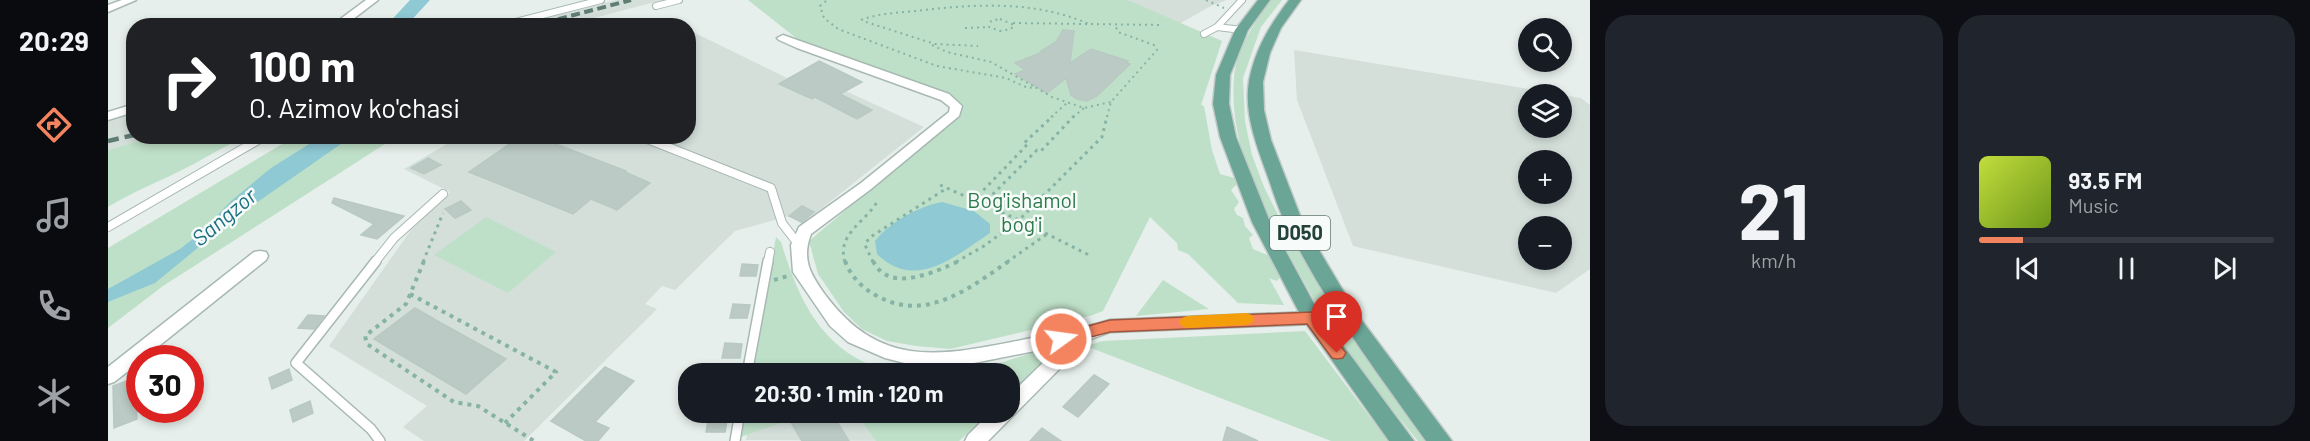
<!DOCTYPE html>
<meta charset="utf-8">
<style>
:root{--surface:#171b24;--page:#20242c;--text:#f1f3f6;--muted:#9ea1a6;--line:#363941;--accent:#f4845f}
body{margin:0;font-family:Barlow,sans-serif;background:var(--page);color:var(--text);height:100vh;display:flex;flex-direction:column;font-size:22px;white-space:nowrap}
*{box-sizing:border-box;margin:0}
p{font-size:20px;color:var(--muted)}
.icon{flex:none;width:33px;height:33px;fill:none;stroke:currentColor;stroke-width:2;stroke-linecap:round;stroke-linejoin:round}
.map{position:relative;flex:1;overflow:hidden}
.details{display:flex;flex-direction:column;gap:15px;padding:15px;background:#0d0f14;width:720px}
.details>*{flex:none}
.top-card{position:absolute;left:18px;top:18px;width:570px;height:126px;border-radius:24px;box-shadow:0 3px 9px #0003;background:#202124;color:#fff;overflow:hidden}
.fabs{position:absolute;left:1410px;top:18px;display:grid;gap:12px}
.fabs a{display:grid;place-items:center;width:54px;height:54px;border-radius:50%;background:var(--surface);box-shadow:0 3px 9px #0003;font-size:30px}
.speed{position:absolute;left:18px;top:345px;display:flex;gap:12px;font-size:30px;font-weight:700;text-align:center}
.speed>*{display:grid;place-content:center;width:78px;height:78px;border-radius:50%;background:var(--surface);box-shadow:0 3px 9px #0003;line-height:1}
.speed .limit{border:9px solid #d22;background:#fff;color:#111}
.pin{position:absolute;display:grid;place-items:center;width:51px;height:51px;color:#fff;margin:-62px -26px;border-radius:50% 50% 50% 0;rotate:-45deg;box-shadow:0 0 6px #0007}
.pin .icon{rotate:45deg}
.me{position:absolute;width:66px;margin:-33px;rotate:76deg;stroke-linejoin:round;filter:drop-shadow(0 0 4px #0008)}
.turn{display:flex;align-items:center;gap:21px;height:126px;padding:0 24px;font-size:27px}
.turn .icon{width:78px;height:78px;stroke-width:2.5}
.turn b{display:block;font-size:42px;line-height:51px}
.details .widget{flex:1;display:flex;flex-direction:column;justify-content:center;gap:9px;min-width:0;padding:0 21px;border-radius:24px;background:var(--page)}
.details .dial{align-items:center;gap:0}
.dial b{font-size:78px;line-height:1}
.song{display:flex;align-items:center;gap:18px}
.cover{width:72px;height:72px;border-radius:9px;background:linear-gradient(135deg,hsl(70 70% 55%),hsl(80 70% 35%))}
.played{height:6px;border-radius:3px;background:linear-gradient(90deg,var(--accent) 15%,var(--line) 15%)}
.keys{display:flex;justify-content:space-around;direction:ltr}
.details .tiles{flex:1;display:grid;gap:15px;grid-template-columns:repeat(2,1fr)}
.trip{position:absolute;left:570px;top:363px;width:342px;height:60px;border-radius:24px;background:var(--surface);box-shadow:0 3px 9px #0003;font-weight:700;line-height:60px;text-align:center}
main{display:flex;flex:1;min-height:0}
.tab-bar{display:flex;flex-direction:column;width:108px;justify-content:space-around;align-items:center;background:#090b0e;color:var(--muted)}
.tab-bar .icon{width:42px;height:42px}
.tab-bar .current{color:var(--accent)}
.tab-bar b{font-size:27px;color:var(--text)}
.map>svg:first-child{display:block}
.built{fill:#d4dfda;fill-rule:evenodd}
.green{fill:#bfe0c8}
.water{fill:#8ec9d4}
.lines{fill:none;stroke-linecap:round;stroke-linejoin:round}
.river{fill:#8ec9d4;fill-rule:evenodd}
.building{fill:#bbcac4;stroke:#b8c9c2;stroke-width:1.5}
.service-far2-casing{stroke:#a8b8b2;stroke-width:8}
.service-far1-casing{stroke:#a8b8b2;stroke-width:10}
.service-casing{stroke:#a8b8b2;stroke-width:12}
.minor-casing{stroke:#a8b8b2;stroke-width:3}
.primary-casing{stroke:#c2cac8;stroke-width:3}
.path-far2{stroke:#86b3a5;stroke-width:2;stroke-dasharray:2 4;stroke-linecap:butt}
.path-far1{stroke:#86b3a5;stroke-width:3;stroke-dasharray:3 4.5;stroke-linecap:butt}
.path{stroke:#86b3a5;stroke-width:4;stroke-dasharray:4 5;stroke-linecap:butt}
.service-far2{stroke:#fff;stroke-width:6}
.service-far1{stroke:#fff;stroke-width:8}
.service{stroke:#fff;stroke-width:9}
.minor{fill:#fff;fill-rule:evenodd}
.primary{fill:#6aa596;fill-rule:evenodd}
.rail-far1{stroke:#5f7d75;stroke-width:4;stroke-dasharray:9 4.5;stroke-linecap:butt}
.rail{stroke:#5f7d75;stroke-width:4.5;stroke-dasharray:11 6;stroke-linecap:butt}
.route{fill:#f4845f;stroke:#9f563e;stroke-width:1.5}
.slow{fill:#f59e0b}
.labels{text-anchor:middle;stroke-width:5;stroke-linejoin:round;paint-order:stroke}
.shield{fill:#f7fbf9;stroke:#637a73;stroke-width:1.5}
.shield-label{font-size:20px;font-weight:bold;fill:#24423a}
.park-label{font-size:21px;fill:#2d7a4b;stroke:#f7fbf9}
.water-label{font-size:22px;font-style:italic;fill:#1c6f80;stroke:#f7fbf9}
</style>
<main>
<nav class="tab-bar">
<b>20:29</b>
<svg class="icon current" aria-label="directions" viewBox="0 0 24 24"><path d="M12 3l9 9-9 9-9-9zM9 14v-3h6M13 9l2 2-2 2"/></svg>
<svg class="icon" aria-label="music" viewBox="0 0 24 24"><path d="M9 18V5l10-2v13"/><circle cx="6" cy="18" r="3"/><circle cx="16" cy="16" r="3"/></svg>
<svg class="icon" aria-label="phone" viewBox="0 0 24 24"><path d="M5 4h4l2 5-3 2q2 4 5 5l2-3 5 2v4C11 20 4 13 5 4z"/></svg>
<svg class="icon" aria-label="climate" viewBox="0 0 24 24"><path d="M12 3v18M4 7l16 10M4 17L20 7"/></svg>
</nav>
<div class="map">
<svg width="1482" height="441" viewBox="0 0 1482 441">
<rect width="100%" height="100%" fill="#e6efeb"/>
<path class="built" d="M508,0H554L460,25H408Z
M1020,0H1119L1103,6L1071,24Z
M581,30L679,78L694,71L816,127L694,224L681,216L627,231L567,290L554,286L537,304L549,309L416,441H316L295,427L319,406L221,346L303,230L342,192L296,169L351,137L580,136Z
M1186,50L1451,94H1420V128H1454V95L1473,98L1482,105V269L1448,293L1245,246L1189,100ZM1454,160V194H1420V160ZM1454,226V260H1420V226Z
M25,112L26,136L49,137L0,150V119Z
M771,412L790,441L638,440L643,413Z"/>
<path class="green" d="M640,0H1020L1114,41L1093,105L1096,106L1104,150L1112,174L1126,178L1130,183L1123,190L1131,202L1126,209L1129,215L1135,218L1137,226L1145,235L1141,238L1145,249L1162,256L1173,276L1169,281L1161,278L1176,305L1130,303L1080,254L1070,250L1069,243L1042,217L995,311L982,316L842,349L808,346L779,341L754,329L736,312L710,274L701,241L853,113L854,106L838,96L698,46Z
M1163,0H1174L1153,27L1135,78L1137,121L1144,155L1156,187L1172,219L1233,321L1265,369L1325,441H1310C1278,402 1246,363 1219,321C1206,301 1195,279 1183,258C1152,202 1121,144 1126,78C1128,50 1147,22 1163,0Z
M49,136H139V137C118,144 100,157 80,167C53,181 26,191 0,207V150Z
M186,137H288L55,286L0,328V248Z
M378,217L448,252L400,293L326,255Z
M668,237L673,242C692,305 717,356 787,373L644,374Z
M1055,280L1101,309L1028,316Z
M1197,331L1280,441H1223L978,346L995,341Z
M946,346L951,350L902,395V374H857Z
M638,412L677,413L680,420L633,437Z
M748,413H882L851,441H768Z"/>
<path class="water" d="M214,136L243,137L125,219L47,283L0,302V289L72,249L90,235L123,201L163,168Z
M834,202L866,211L882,224V233C847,256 808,292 769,254L767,241C781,223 811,206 834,202Z"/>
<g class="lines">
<path class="river" d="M302,0H322L298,26H278Z"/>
</g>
<path class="building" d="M955,30L966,31L962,63L983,49L1020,61L1019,63L1022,64L989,96L979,101L969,99L963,95L958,78L939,93L907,74L917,70L907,63L935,52L933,51L948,42Z
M711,61L754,82L732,94L764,110L749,119L707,97L704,99L671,84Z
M413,136H427L518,171L517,172L542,183L509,210L483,199L465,214L361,172Z
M320,158L333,165L316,174L303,168Z
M226,198L296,216L269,239L253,235L266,224L224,203Z
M353,201L363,210L347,218L337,209Z
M694,206L706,212L694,222L681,216Z
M634,264L650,265L648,276H632Z
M625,304L642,305L639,318H622Z
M307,308L333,323L398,359L358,394L266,339Z
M200,315L216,316L206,329L190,328Z
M617,343L634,344L632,358H614Z
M497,367L526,381L487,422L501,428L490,441H478L443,421Z
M181,369L184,380L164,389L161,378Z
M986,375L1001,384L970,417L955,407Z
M26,378L29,419L6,428L5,386Z
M202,401L205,413L185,422L182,410Z
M689,412H723L741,441H694L680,417Z
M601,415H620L617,432H598Z
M1119,427L1150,441H1115Z
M934,428L953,441H922Z"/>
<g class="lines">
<g class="service-far2-casing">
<path id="service-far2" d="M548,6L571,0
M392,26L493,0
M1109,27L1134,30
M1096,34L1109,27L1134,0"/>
</g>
<g class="service-far1-casing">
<path id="service-far1" d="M537,138L663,188L674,223L691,245
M0,227L157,136
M267,262L286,238L335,194
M660,262L662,252"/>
</g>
<g class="service-casing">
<path id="service" d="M268,261L188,363L263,429L272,441
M639,374L660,261
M627,441L632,412"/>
</g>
<g class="minor-casing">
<path id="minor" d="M14,0H28L0,12V5Z
M258,0H270L236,26H223Z
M675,35L841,94L854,106L851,116L763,189L703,234C693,260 703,275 718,296C771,366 827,357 904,342C937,335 970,330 1002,320L1204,312L1210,313L1213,318L1210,323L1204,324L1002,332L980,340L880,441H857L860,435L883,412H902V395L952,346L846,367L808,366L777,358L740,342L722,326L685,272L683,245L691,227L753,183L841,112L842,107L833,100L689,48L671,40L669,38Z
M26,104V112L0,120V112Z
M152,251L158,252L160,256L158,260L36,358H32V362L6,382L0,384V367L146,252Z"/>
</g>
<g class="primary-casing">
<path id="primary" d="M1150,0H1162L1140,30L1122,75L1121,104L1128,137L1162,222L1211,313L1306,441H1281L1194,318L1144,222L1112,137L1105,104L1108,75L1127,30Z
M1181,0H1193L1173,28L1162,53L1155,82L1156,110L1163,140L1195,223L1249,314L1344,441H1318C1268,371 1216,302 1178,224C1169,207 1164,187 1157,169C1147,141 1136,111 1141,81C1147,49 1162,25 1181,0Z"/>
</g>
<path class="path-far2" d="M1098,0L1116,8
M718,1L712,6L716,18L730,29L829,66L898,78L920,88L927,87L944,97L976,108L1003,102
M892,19L906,25L903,29L892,31L881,27L883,21Z
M753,20C771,13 789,13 808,11C866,4 926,0 981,24
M758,22L827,44L870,46
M905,23L1055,25
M857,28L881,27
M824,45L839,52L883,62L925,86
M943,117L960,102
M965,117L976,108
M999,117L1003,102L1049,50L1046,45L1010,32L1007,25"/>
<path class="path-far1" d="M832,185L911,220L994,137L999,116
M865,201L918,146L915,144L945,116
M874,205L929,150L933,151L966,116
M315,262L335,213
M737,262C728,233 759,222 770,200
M765,262L757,245L761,238L839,188
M848,262L876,246L911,220L983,256
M899,262L939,234"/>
<path class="path" d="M316,261L298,304L257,336L259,344L346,402L370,406L426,441
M737,261C743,277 755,289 771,297C819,322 862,288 901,261
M765,261C781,294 827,272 851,261
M666,280L680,276
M302,294L448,372L397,423"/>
<use href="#service-far2" class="service-far2"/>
<use href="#service-far1" class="service-far1"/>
<use href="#service" class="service"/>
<use href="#minor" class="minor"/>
<use href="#primary" class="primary"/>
<path class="rail-far1" d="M424,26L523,0"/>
<path class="rail" d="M0,141L26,135"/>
</g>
<path class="route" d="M1204,312L1209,314L1235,349L1238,353L1235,358L1229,359L1224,358L1199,324L1002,332L953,345L947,343L945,339L947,335L1002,320Z"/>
<path class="slow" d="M1138,313L1144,315L1146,319L1144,323L1138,325L1079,328L1074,326L1071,322L1074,318L1079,316Z"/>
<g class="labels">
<rect class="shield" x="1162" y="216" width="60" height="34" rx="4.5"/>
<g class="shield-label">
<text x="1192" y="240">D050</text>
</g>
<g class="park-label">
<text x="914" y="208">Bog'ishamol<tspan x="914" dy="24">bog'i</tspan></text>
</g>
<g class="water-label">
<text transform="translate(116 217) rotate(-40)" y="8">Sangzor</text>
</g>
</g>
</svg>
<div class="fabs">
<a><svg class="icon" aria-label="search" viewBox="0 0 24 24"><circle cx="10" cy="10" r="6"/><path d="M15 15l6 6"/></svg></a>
<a><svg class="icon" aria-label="layers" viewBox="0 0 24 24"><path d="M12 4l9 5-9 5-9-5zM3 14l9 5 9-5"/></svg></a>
<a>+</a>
<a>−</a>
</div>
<div class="speed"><div class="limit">30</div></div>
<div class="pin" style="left:1229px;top:353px;background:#d93025"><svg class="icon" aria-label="arrive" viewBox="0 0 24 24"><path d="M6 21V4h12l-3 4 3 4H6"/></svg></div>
<svg class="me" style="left:953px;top:339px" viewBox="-20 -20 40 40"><circle r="17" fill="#f4845f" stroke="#fff" stroke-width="3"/><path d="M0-11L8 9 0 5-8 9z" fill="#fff"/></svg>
<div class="trip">20:30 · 1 min · 120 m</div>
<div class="top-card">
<div class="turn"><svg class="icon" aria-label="right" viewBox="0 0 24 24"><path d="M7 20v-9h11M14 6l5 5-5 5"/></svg><div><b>100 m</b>O. Azimov ko'chasi</div></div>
</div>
</div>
<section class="details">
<div class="tiles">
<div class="widget dial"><b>21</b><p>km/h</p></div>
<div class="widget">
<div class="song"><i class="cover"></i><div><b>93.5 FM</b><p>Music</p></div></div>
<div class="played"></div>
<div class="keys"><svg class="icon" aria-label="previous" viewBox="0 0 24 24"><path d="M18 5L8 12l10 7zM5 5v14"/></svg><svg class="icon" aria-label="pause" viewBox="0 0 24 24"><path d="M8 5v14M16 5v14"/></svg><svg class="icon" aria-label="next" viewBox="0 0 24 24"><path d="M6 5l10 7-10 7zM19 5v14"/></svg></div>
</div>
</div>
</section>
</main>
